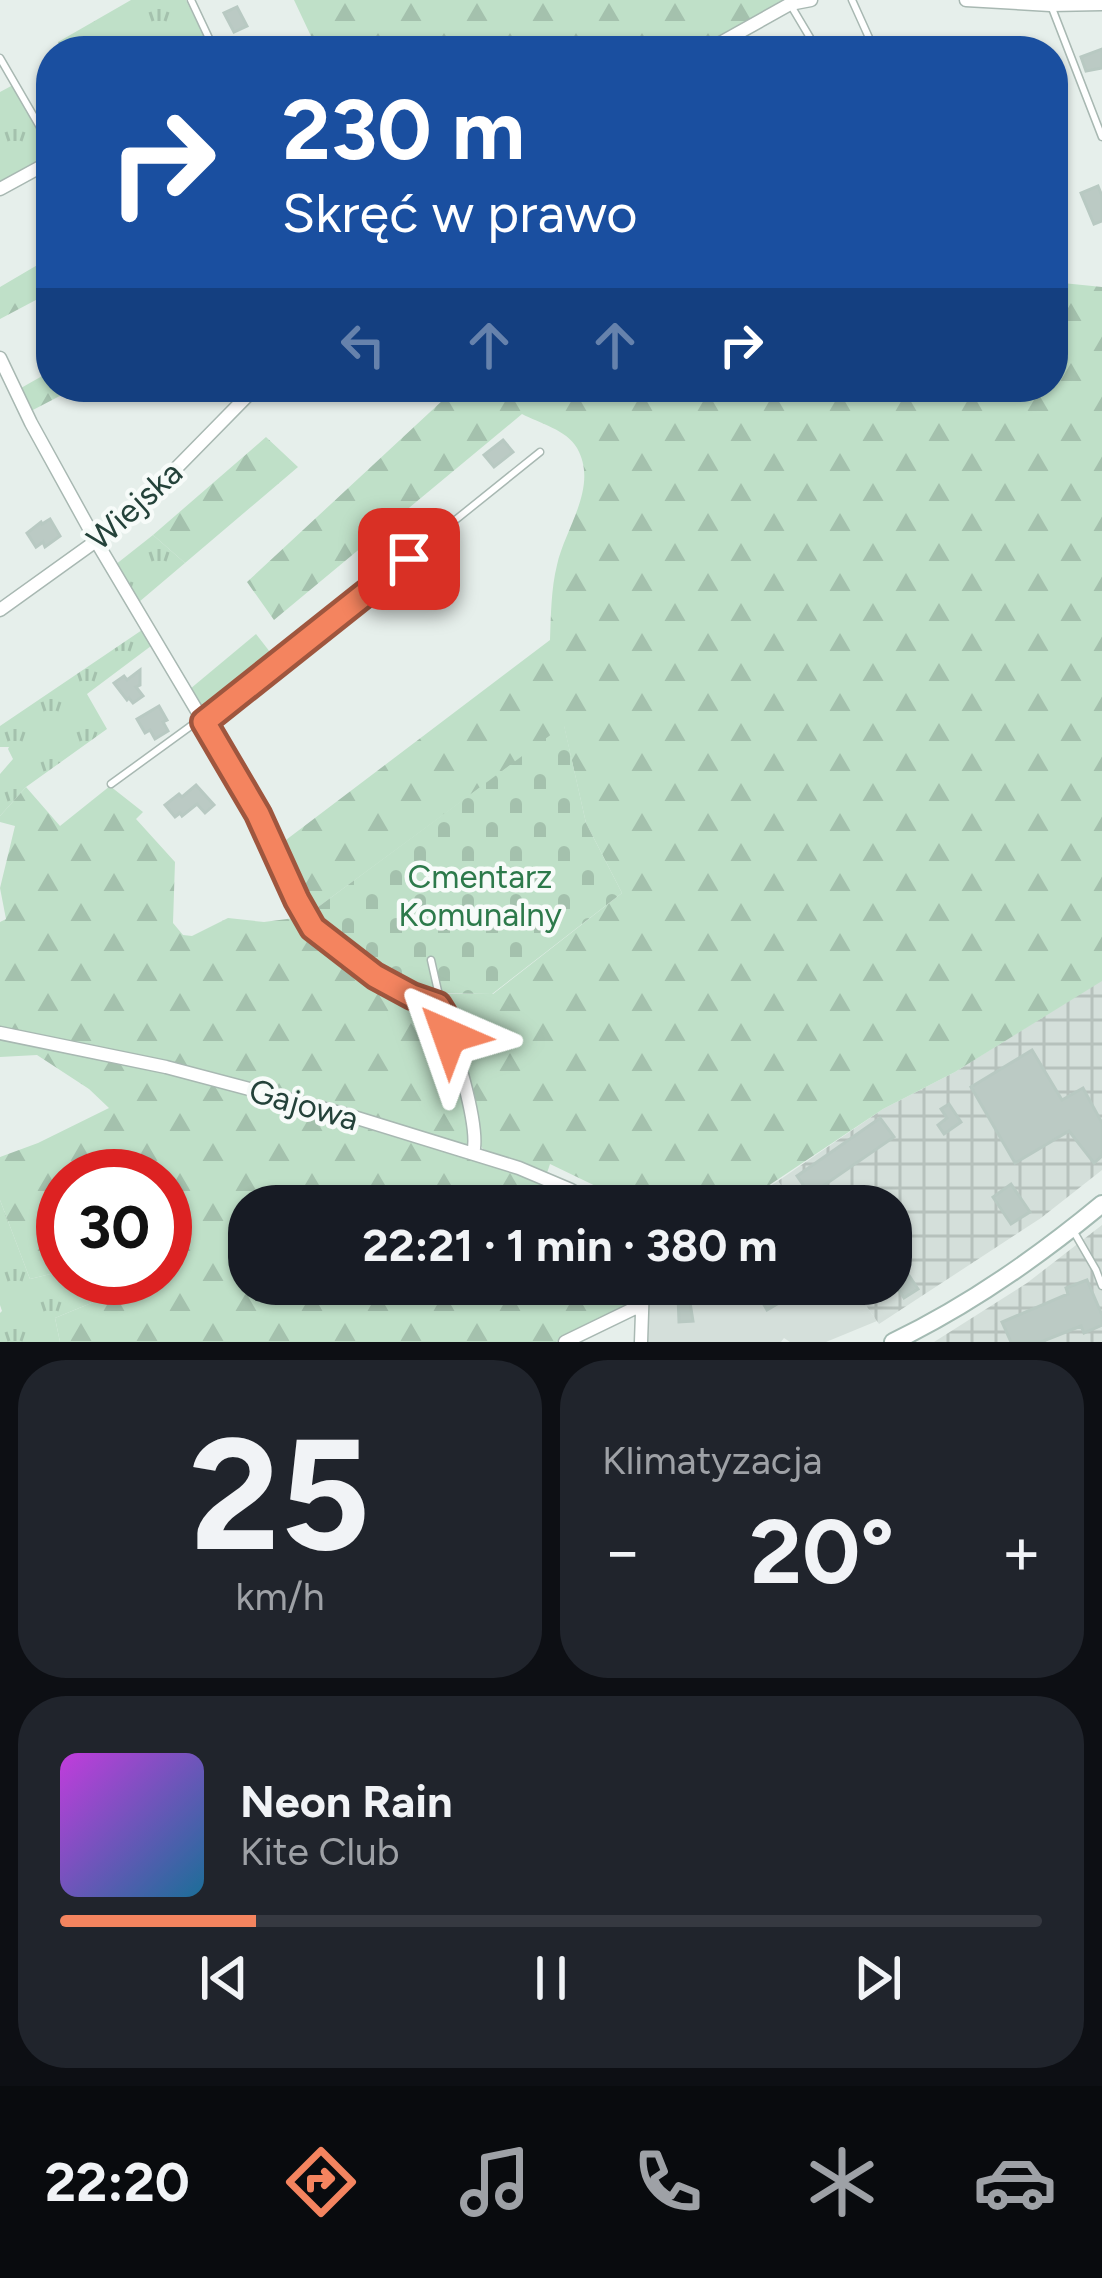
<!DOCTYPE html>
<html lang="pl">
<meta charset="utf-8">
<style>
:root{--surface:#171b24;--page:#20242c;--text:#f1f3f6;--muted:#9ea1a6;--line:#363941;--accent:#f4845f}
body{margin:0;font-family:Figtree,sans-serif;background:var(--page);color:var(--text);height:100vh;display:flex;flex-direction:column;font-size:45px;white-space:nowrap}
*{box-sizing:border-box;margin:0}
p{font-size:39px;color:var(--muted)}
.icon{flex:none;width:66px;height:66px;fill:none;stroke:currentColor;stroke-width:2;stroke-linecap:round;stroke-linejoin:round}
.map{position:relative;height:1342px;overflow:hidden}
.side{display:flex;flex-direction:column;gap:18px;padding:18px;background:#0d0f14;flex:1}
.side>*{flex:none}
.banner{position:absolute;left:36px;top:36px;width:1032px;height:366px;border-radius:48px;box-shadow:0 3px 9px #0004;background:#1a4fa0;color:#fff;overflow:hidden}
.speed{position:absolute;left:36px;top:1149px;display:flex;gap:24px;font-size:60px;font-weight:700;text-align:center}
.speed>*{display:grid;place-content:center;width:156px;height:156px;border-radius:50%;background:var(--surface);box-shadow:0 3px 9px #0004;line-height:1}
.speed .limit{border:18px solid #d22;background:#fff;color:#111}
.pin{position:absolute;display:grid;place-items:center;width:102px;height:102px;color:#fff;margin:-51px;border-radius:24px;box-shadow:0 6px 18px #0006}
.me{position:absolute;width:132px;margin:-66px;rotate:317deg;stroke-linejoin:round;filter:drop-shadow(0 0 9px #0008)}
.turn{display:flex;align-items:center;gap:42px;height:252px;padding:0 48px;font-size:54px}
.turn .icon{width:156px;height:156px;stroke-width:2.5}
.turn b{display:block;font-size:84px;line-height:102px}
.lanes{display:flex;align-items:center;height:114px;padding:0 48px;background:#0003;justify-content:center;gap:60px;direction:ltr}
.lanes .off{opacity:.35}
.big{font-size:90px;font-weight:700;line-height:1.1}
.side .card{flex:1;display:flex;flex-direction:column;justify-content:center;gap:18px;min-width:0;padding:0 42px;border-radius:48px;background:var(--page)}
.side .dial{align-items:center;gap:0}
.dial b{font-size:156px;line-height:1}
.song{display:flex;align-items:center;gap:36px}
.cover{width:144px;height:144px;border-radius:18px;background:linear-gradient(135deg,hsl(290 70% 55%),hsl(200 70% 35%))}
.played{height:12px;border-radius:6px;background:linear-gradient(90deg,var(--accent) 20%,var(--line) 20%)}
.keys{display:flex;justify-content:space-around;direction:ltr}
.heat{display:flex;justify-content:space-between;align-items:center;font-size:66px;direction:ltr}
.side .tiles{flex:1;display:grid;gap:18px;grid-template-columns:1fr 1fr}
.card:last-child{grid-column:span 2}
.trip{position:absolute;left:228px;top:1185px;width:684px;height:120px;border-radius:48px;background:var(--surface);box-shadow:0 3px 9px #0004;font-weight:700;line-height:120px;text-align:center}
.dock{display:flex;height:192px;justify-content:space-around;align-items:center;background:#090b0e;color:var(--muted)}
.dock .icon{width:84px;height:84px}
.dock .active{color:var(--accent)}
.dock b{font-size:54px;color:var(--text)}
.map>svg:first-child{display:block}
.built{fill:#d4dfda}
.industrial{fill:url(#industrial-grid)}
.grass{fill:url(#grass-tufts)}
.forest{fill:url(#forest-firs)}
.cemetery{fill:url(#cemetery-stones)}
.garden{fill:#bfe0c8}
.building{fill:#bbcac4;stroke:#b8c9c2;stroke-width:3}
.lines{fill:none;stroke-linecap:round;stroke-linejoin:round}
.lane-casing{stroke:#a8b8b2;stroke-width:9}
.street-casing{stroke:#a8b8b2;stroke-width:15}
.secondary-casing{stroke:#a4bbb3;stroke-width:20}
.lane{stroke:#fff;stroke-width:6}
.street{stroke:#fff;stroke-width:12}
.secondary{stroke:#fff;stroke-width:16}
.route-casing{stroke:#9f563e;stroke-width:30}
.route{stroke:#f4845f;stroke-width:21}
.labels{text-anchor:middle;stroke-width:9;stroke-linejoin:round;paint-order:stroke}
.street-label{font-size:33px;fill:#24423a;stroke:#f7fbf9}
.park-label{font-size:33px;fill:#2d7a4b;stroke:#f7fbf9}
</style>
<div class="map">
<svg width="1102" height="1342" viewBox="0 0 1102 1342">
<defs>
<pattern id="industrial-grid" width="8" height="8" patternUnits="userSpaceOnUse" patternTransform="scale(3)"><rect width="8" height="8" fill="#d4dfda"/><path d="M0 4h8M4 0v8" fill="none" stroke="#b6c1bc"/></pattern>
<pattern id="grass-tufts" width="24" height="20" patternUnits="userSpaceOnUse" patternTransform="scale(3)"><rect width="24" height="20" fill="#bfe0c8"/><path d="M3 7l-1-3M5 7V3M7 7l1-3M15 17l-1-3M17 17v-4M19 17l1-3" fill="none" stroke="#a4c1ad"/></pattern>
<pattern id="forest-firs" width="22" height="20" patternUnits="userSpaceOnUse" patternTransform="scale(3)"><rect width="22" height="20" fill="#bfe0c8"/><path d="M5 1l3.5 6h-7zM16 11l3.5 6h-7z" fill="#a4c1ad"/></pattern>
<pattern id="cemetery-stones" width="16" height="16" patternUnits="userSpaceOnUse" patternTransform="scale(3)"><rect width="16" height="16" fill="#bfe0c8"/><path d="M2 7V4a2 2 0 0 1 4 0v3zM10 15v-3a2 2 0 0 1 4 0v3z" fill="#a4c1ad"/></pattern>
</defs>
<rect width="100%" height="100%" fill="#e6efeb"/>
<path class="built" d="M778,1181L796,1206H738Z
M650,1284H851L877,1321L826,1342H790L784,1338L781,1342H648Z"/>
<path class="industrial" d="M1102,980V1170L1041,1218L879,1324L851,1284H891V1206H796L778,1181L883,1109L955,1072Z
M1102,1225V1342H934L1027,1283Z"/>
<path class="grass" d="M131,0H186L211,51H62L58,42Z
M13,85L46,141C51,167 19,175 0,185V92Z
M153,535L185,563L139,602L115,565Z
M145,628L155,643L87,694L107,729L26,787L0,816V774L13,759L8,749L9,747H0V726Z
M0,1200L30,1279L63,1271V1278H152L55,1318L60,1342H0V1313L2,1311L0,1305Z"/>
<path class="forest" d="M294,0H785L698,51H318Z
M51,257V292L0,319V287Z
M1053,282L1102,287V981L955,1072L883,1109L738,1206H637L550,1164L547,1173L483,1149L479,1143L443,994H493L622,893L586,823L564,726L310,913L278,846L550,640C551,615 551,589 557,565C565,528 599,487 577,448C567,430 539,423 522,414L274,620L247,582L457,387H1053Z
M51,371V387H77L31,411L21,388Z
M266,437L298,467L185,563L153,535Z
M110,786L143,812L136,819L175,862L173,923L183,935L192,936L228,918L264,922L302,917L437,1014L457,1069L471,1148L308,1097L149,1057L0,1027V922L6,919L0,888L15,826L0,822V816L26,787L60,826Z
M0,1038L116,1061L206,1083L289,1105L510,1172L546,1185L588,1206H249V1284H638L637,1304L556,1342H60L55,1318L152,1278H165V1273L185,1241L165,1245V1176H63V1271L30,1279L0,1200V1157L38,1143L109,1108L89,1089L37,1055L0,1057Z"/>
<path class="cemetery" d="M564,725L586,823L622,893L492,994L418,993L417,984L352,946L310,913Z"/>
<path class="garden" d="M256,634L277,661L206,714L190,689Z"/>
<path class="building" d="M237,7L247,26L234,32L224,13Z
M1102,49V68L1086,71L1081,57Z
M1098,186L1102,196V221L1094,224L1081,193Z
M503,440L513,452L494,467L484,455Z
M50,519L60,536L45,547L43,542L36,547L27,533L41,522L42,524Z
M140,670V685L136,687L143,696L133,703L129,698L127,700L114,683L124,676L127,680Z
M159,706L167,720L163,722L168,731L155,739L150,730L145,733L137,719Z
M196,785L214,805L205,813L197,804L182,816L180,813L175,817L165,805L179,794L182,797Z
M1032,1050L1062,1100L1083,1088L1102,1123V1156L1094,1163L1069,1131L1015,1163L971,1087Z
M949,1104L961,1122L944,1134L938,1125L947,1118L941,1109Z
M880,1118L894,1137L810,1195L797,1176Z
M1011,1184L1030,1212L1011,1224L993,1197Z
M904,1268L918,1289L904,1298L891,1278Z
M1087,1280L1102,1315V1325L1084,1333L1081,1326L1041,1342H1011L1002,1322L1068,1294L1066,1288Z
M669,1284H687L693,1321L679,1322L678,1295L671,1296Z
M765,1284H769L779,1303L767,1310L755,1289Z"/>
<g class="lines">
<g class="lane-casing">
<path id="lane" d="M191,0L215,51
M852,0L875,51
M790,4L818,51
M1052,8L1102,137
M0,58L51,146
M204,722L540,452
M111,784L199,720
M431,960L440,1000L438,1005
M1074,1232L1096,1270L1102,1286"/>
</g>
<g class="street-casing">
<path id="street" d="M966,0L1050,5L1102,4
M706,51L790,4L811,0
M0,189L44,165L51,156
M0,358L31,423L96,541L253,805L310,925L364,969L411,996L434,1003L441,1010C452,1038 481,1127 473,1153
M0,610L96,541L147,498L256,387
M0,1033L166,1067L344,1114L519,1168L571,1190L599,1206
M565,1342L633,1309L642,1308
M641,1342L643,1284"/>
</g>
<g class="secondary-casing">
<path id="secondary" d="M893,1342C968,1306 1038,1257 1102,1204"/>
</g>
<use href="#lane" class="lane"/>
<use href="#street" class="street"/>
<use href="#secondary" class="secondary"/>
</g>
<g class="lines">
<g class="route-casing">
<path id="route" d="M409,559L204,722L258,814L297,900L313,928L375,976L412,996L438,1005L443,1013L449,1036"/>
</g>
<use href="#route" class="route"/>
</g>
<g class="labels">
<g class="street-label">
<text transform="translate(134 505) rotate(-42)" y="12">Wiejska</text>
<text transform="translate(304 1104) rotate(16)" y="12">Gajowa</text>
</g>
<g class="park-label">
<text x="480" y="888">Cmentarz<tspan x="480" dy="38">Komunalny</tspan></text>
</g>
</g>
</svg>
<div class="speed"><div class="limit">30</div></div>
<div class="pin" style="left:409px;top:559px;background:#d93025"><svg class="icon" aria-label="arrive" viewBox="0 0 24 24"><path d="M6 21V4h12l-3 4 3 4H6"/></svg></div>
<svg class="me" style="left:449px;top:1036px" viewBox="-20 -20 40 40"><path d="M0-17L14 15 0 8-14 15z" fill="#f4845f" stroke="#fff" stroke-width="4"/></svg>
<div class="trip">22:21 · 1 min · 380 m</div>
<div class="banner">
<div class="turn"><svg class="icon" aria-label="right" viewBox="0 0 24 24"><path d="M7 20v-9h11M14 6l5 5-5 5"/></svg><div><b>230 m</b>Skręć w prawo</div></div>
<div class="lanes"><svg class="icon off" aria-label="left" viewBox="0 0 24 24"><path d="M17 20v-9H6M10 6l-5 5 5 5"/></svg><svg class="icon off" aria-label="ahead" viewBox="0 0 24 24"><path d="M12 20V5M6 11l6-6 6 6"/></svg><svg class="icon off" aria-label="ahead" viewBox="0 0 24 24"><path d="M12 20V5M6 11l6-6 6 6"/></svg><svg class="icon" aria-label="right" viewBox="0 0 24 24"><path d="M7 20v-9h11M14 6l5 5-5 5"/></svg></div>
</div>
</div>
<section class="side">
<div class="tiles">
<div class="card dial"><b>25</b><p>km/h</p></div>
<div class="card"><p>Klimatyzacja</p>
<div class="heat"><a>−</a><b class="big">20°</b><a>+</a></div>
</div>
<div class="card">
<div class="song"><i class="cover"></i><div><b>Neon Rain</b><p>Kite Club</p></div></div>
<div class="played"></div>
<div class="keys"><svg class="icon" aria-label="previous" viewBox="0 0 24 24"><path d="M18 5L8 12l10 7zM5 5v14"/></svg><svg class="icon" aria-label="pause" viewBox="0 0 24 24"><path d="M8 5v14M16 5v14"/></svg><svg class="icon" aria-label="next" viewBox="0 0 24 24"><path d="M6 5l10 7-10 7zM19 5v14"/></svg></div>
</div>
</div>
</section>
<nav class="dock">
<b>22:20</b>
<svg class="icon active" aria-label="directions" viewBox="0 0 24 24"><path d="M12 3l9 9-9 9-9-9zM9 14v-3h6M13 9l2 2-2 2"/></svg>
<svg class="icon" aria-label="music" viewBox="0 0 24 24"><path d="M9 18V5l10-2v13"/><circle cx="6" cy="18" r="3"/><circle cx="16" cy="16" r="3"/></svg>
<svg class="icon" aria-label="phone" viewBox="0 0 24 24"><path d="M5 4h4l2 5-3 2q2 4 5 5l2-3 5 2v4C11 20 4 13 5 4z"/></svg>
<svg class="icon" aria-label="climate" viewBox="0 0 24 24"><path d="M12 3v18M4 7l16 10M4 17L20 7"/></svg>
<svg class="icon" aria-label="car" viewBox="0 0 24 24"><path d="M5 17H2v-5l4-1 3-4h7l3 4 3 1v5h-3M9 17h6M6 11h13"/><circle cx="7" cy="17" r="2"/><circle cx="17" cy="17" r="2"/></svg>
</nav>
